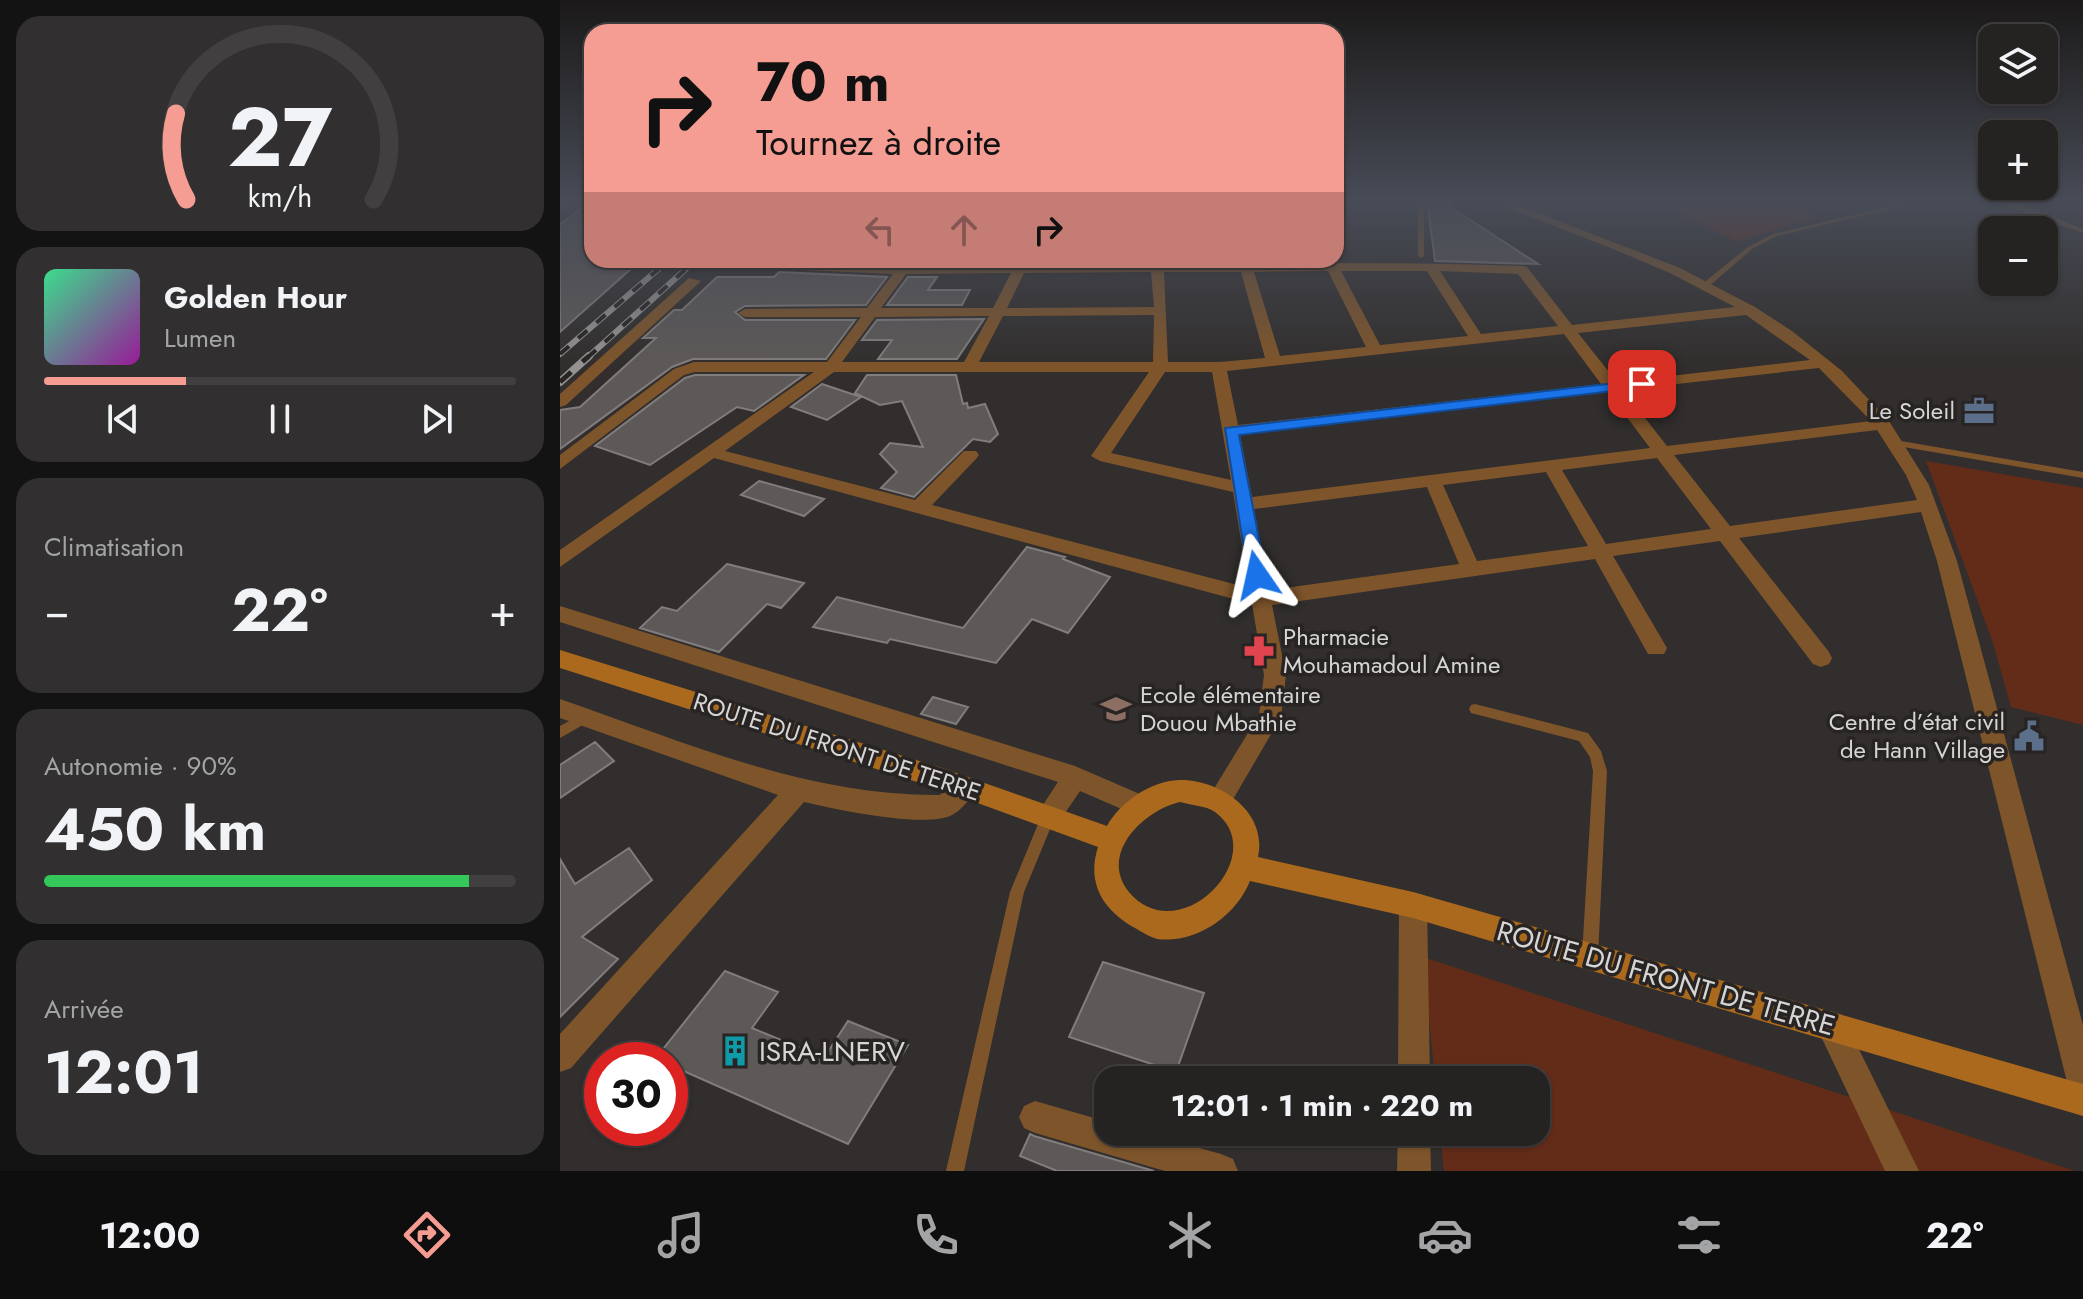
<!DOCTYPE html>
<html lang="fr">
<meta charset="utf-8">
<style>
:root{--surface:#252222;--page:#312f2f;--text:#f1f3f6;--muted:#a3a4a5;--line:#423f40;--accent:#f59c93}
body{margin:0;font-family:Jost,sans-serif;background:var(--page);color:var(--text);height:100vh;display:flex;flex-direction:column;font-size:30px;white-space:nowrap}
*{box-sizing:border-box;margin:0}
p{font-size:26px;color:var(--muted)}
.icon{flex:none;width:44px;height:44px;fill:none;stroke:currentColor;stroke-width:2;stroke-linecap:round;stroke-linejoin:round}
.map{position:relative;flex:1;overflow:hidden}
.panel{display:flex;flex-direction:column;gap:16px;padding:16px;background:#141313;width:560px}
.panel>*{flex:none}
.top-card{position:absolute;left:24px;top:24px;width:760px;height:244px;border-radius:24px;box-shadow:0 2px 6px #0004,0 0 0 2px var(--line);background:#f59c93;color:#111;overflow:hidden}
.controls{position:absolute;left:1418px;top:24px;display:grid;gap:16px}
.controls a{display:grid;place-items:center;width:80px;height:80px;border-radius:16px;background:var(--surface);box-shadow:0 2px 6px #0004,0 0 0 2px var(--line);font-size:40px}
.speed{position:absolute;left:24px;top:1042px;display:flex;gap:16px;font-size:40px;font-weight:700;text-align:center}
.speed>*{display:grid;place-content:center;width:104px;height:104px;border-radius:50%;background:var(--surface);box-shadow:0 2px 6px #0004,0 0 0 2px var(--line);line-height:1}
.speed .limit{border:12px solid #d22;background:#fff;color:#111}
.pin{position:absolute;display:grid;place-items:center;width:68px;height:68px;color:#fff;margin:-34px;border-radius:16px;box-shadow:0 4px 12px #0006}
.me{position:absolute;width:88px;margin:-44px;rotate:349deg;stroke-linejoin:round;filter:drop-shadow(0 0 6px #0008)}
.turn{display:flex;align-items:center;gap:28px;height:168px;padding:0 40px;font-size:36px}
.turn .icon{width:104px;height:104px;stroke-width:2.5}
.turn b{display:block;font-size:56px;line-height:68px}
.lanes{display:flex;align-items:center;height:76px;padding:0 40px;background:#0003;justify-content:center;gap:40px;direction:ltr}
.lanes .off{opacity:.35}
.big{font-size:60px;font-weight:700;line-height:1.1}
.panel .tile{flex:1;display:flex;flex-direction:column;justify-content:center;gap:12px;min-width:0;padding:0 28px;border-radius:24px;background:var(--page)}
.panel .dial{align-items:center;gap:0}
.dial svg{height:208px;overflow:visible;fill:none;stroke:var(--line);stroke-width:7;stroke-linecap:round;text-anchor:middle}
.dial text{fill:var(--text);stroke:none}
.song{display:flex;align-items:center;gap:24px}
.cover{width:96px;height:96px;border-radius:12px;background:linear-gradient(135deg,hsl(150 70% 55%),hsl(300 70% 35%))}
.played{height:8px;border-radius:4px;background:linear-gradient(90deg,var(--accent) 30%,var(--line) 30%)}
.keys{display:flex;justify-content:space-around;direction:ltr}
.heat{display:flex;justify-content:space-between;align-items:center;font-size:44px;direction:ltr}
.charge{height:12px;border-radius:6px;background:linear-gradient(90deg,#34c759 90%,var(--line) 0)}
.trip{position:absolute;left:534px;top:1066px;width:456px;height:80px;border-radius:24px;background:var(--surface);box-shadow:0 2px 6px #0004,0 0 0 2px var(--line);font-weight:700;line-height:80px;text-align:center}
.dock{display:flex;height:128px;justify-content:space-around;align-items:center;background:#0f0e0e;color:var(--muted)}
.dock .icon{width:56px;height:56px}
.dock .selected{color:var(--accent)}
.dock b{font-size:36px;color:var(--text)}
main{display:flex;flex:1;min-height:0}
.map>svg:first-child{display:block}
.green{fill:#622c19}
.building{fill:#5d5958;stroke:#817d7c;stroke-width:2}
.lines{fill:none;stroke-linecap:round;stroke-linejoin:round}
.service{fill:#7e552b;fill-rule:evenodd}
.minor{fill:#7e552b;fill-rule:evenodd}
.secondary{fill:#aa691c;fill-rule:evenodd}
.rail-far1-casing{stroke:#959392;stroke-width:6}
.rail-casing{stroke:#959392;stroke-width:8}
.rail-far1{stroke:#272423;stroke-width:4;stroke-dasharray:12;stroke-linecap:butt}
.rail{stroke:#272423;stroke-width:5;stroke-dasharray:15;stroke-linecap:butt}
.route{fill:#1a73e8;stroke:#114b97;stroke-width:2}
.labels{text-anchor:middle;stroke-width:7;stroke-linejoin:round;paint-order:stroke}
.poi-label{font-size:24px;fill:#d7d5d4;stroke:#272423;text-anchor:end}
.street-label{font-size:24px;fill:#d7d5d4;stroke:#272423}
.near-street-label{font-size:28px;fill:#d7d5d4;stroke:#272423}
.near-poi-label{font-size:28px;fill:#d7d5d4;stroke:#272423;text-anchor:start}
</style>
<main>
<section class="panel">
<div class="tile dial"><svg viewBox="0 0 100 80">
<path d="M14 69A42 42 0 1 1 86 69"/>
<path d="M14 69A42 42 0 0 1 10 36" stroke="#f59c93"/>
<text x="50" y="56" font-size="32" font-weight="700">27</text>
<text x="50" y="72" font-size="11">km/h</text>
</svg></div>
<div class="tile">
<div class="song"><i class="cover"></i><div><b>Golden Hour</b><p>Lumen</p></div></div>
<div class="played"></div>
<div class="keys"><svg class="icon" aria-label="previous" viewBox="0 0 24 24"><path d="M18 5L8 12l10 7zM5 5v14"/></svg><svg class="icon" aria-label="pause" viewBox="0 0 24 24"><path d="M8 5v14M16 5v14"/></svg><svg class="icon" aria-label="next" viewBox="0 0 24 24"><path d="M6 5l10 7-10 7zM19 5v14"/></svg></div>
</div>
<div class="tile"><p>Climatisation</p>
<div class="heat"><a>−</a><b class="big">22°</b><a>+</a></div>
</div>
<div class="tile"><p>Autonomie · 90%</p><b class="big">450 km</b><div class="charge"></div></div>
<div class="tile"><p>Arrivée</p><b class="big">12:01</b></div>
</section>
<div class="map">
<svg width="1523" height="1171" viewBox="0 0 1523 1171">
<rect width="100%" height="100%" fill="#312e2d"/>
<path class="green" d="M1093,201H1240L1254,218L1177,241Z
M1366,461L1523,488V725L1451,707L1433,643Z
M863,957L1515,1171H884L880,1132H976V1080H875Z"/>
<path class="building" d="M867,201H881L978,264L875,261Z
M22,208H32V260H81L0,332V224Z
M219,272L327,277L306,305L185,306L175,312L185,320H295L266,359H133L112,367L0,449V410L20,407L96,338H83L114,310H122L157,277H214Z
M348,277H377L368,290H410L402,305H327Z
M424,319L397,359H318L332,340H302L317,320Z
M135,375H244L194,411L177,407L90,465L35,446L125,378Z
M307,375H396L403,404L407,403L408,408L425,404L438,434L430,442L413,439L354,497L321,488L337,472L320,454L330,443L363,447L342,401L320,405L295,393Z
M262,384L301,397L267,420L231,407Z
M199,481L264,499L244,516L181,495Z
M467,547L505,557L503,559L550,577L508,633L472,619L436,663L330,639L327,643L253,627L277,597L403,628Z
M167,564L244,583L221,608L207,604L159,652L80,628L102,607L117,611Z
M373,697L408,707L396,724L361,714Z
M35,742L54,761L0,798V765Z
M69,848L92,880L22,937L58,959L0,1017V859L15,884Z
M543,962L644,993L616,1072L509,1037Z
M165,971L218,992L192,1028L264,1058L288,1021L348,1045L288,1144L110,1065V1060L96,1058Z
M470,1134L474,1136L594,1171H497L460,1156Z"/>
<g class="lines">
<path class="service" d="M0,201H32V205H0Z
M858,201H864V256L861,258L858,256Z
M1353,201H1366L1217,236L1192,249L1148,287L1141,285L1188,247L1213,234Z
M1426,201C1460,201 1492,217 1523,229V233L1452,208Z
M1335,440L1523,472V478L1332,445V441Z
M915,704L1028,733L1041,751L1047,771L1038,956L1035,961L1030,964L1025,961L1022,956L1033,771L1030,757L1019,741L911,713L909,709L911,705Z
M26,712L30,713L32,717L30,721L0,738V726Z
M488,811L493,812L495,817L464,892L404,1171H386L450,892L483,812Z"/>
<path class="minor" d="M930,201H947L1120,268L1195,307L1232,331L1282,371L1329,421L1369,485L1397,561L1523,1025V1098L1512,1093L1507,1082L1377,561L1361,512L1179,538L1269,652L1272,658L1269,664L1261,667L1253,664L1160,541L1053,556L1107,648L1104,654H1088L1035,559L712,605L726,675L721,717L668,808L659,811L650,808L647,800L699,715L704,675L692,604L154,458L0,567V550L254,372H135L124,375L0,469V455L114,369L134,362H267L301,317H185L178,313L185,309L307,308L333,274L220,269L219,266L225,262C471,270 716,258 962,266L967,267L1012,325L1175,307L1110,273L1051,248ZM768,271L806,347L720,356L694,272ZM781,271H867L908,336L820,345ZM880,271L958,274L998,326L921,334ZM591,272L594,307L447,308L464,273ZM604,272H681L705,358L659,362H608ZM451,273L433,308H321L346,274ZM594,315L593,362H419L443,316ZM1186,315L1250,360L1057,382L1018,333ZM429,316L404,362H282L315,317ZM1004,334L1041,384L678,425L667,371ZM1259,368L1311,421L1107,446L1063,390ZM274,372H589L531,456L540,461L673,492L689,588L372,505L416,459L419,455L416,451H404L355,500L165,451ZM605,372H652L671,480L551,453ZM1048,392L1090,448L692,497L680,435ZM1317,430L1346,475L1357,500L1170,526L1114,455ZM1097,458L1151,529L1046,544L1002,470ZM986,472L1028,546L917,561L883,485ZM867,487L899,564L710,590L694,509Z
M129,278L141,281L6,405L0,407V394Z
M0,606L515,766L589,798L592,806L589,814L580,817L520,791L497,825L488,829L479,825L475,817L498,782L0,622Z
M0,699C125,742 246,796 380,795L395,779L404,776L413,779L416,787C412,797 402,810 392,815C366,829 274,809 244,802L11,1068L0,1072V1034L218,795L0,718Z
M853,892L863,895L867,905L870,1080H838L839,905L843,895Z
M1271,1011L1282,1015L1359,1171H1325L1256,1026L1260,1015Z
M475,1101L548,1122V1132H583L661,1154L673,1159L678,1171H605L475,1133L464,1128L459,1117L464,1106Z
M838,1132H870L871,1171H837Z"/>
<path class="secondary" d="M0,201H7L0,206Z
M0,650L382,768L547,826C560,802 591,781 619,780C660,779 708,812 698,857L853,892L1523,1084V1116L853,918L690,881C676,916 636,944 597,939C590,937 582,932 575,928C544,911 526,884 538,847L382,790L0,668ZM620,802C630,805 647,806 655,812C713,855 619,952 569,892C538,854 584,810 620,802Z"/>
<g class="rail-far1-casing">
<path id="rail-far1" d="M0,354L109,260
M27,358L136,260"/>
</g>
<g class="rail-casing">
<path id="rail" d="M0,382L29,356"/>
</g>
<use href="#rail-far1" class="rail-far1"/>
<use href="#rail" class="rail"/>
</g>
<linearGradient id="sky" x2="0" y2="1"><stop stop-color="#1b1919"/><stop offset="0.55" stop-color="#484c57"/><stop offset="1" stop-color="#484c57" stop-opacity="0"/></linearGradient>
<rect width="1523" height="365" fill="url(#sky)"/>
<path class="route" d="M1082,380L1087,381V387L679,435L706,575L697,582L688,575L665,428Z"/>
<defs>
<g id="office-bare" transform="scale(2.4)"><path d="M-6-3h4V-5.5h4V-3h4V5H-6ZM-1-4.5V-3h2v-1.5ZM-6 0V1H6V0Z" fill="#5c6f8a" stroke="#272423" stroke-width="2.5" paint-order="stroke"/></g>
<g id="pharmacy-bare" transform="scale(2.4)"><path d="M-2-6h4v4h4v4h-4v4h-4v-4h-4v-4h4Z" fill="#e0444e" stroke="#272423" stroke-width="2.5" paint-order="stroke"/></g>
<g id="school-bare" transform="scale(2.4)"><path d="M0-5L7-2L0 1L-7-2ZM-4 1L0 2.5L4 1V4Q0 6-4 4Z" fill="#8d6e63" stroke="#272423" stroke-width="2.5" paint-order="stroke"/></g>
<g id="civic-bare" transform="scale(2.4)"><path d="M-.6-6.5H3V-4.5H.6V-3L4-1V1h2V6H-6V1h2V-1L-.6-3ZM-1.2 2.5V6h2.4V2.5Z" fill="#5c6f8a" stroke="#272423" stroke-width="2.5" paint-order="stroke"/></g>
<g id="building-bare" transform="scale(2.4)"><path d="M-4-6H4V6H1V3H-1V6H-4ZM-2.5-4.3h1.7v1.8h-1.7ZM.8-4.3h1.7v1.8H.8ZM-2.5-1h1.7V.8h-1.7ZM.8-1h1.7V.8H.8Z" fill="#0f9aa8" stroke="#272423" stroke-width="2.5" paint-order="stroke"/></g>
</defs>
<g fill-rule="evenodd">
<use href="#office-bare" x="1419" y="411"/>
<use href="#pharmacy-bare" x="699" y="651"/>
<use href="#school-bare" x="556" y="709"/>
<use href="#civic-bare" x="1469" y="736"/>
<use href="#building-bare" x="175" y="1051"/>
</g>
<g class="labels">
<g class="poi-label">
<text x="1395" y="419">Le Soleil</text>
<text x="723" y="645" text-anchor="start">Pharmacie<tspan x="723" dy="28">Mouhamadoul Amine</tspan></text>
<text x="580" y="703" text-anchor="start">Ecole élémentaire<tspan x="580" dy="28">Douou Mbathie</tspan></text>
<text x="1445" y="730">Centre d’état civil<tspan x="1445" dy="28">de Hann Village</tspan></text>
</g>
<g class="street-label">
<text transform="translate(277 747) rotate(18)" y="8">ROUTE DU FRONT DE TERRE</text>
</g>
<g class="near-street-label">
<text transform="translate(1106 978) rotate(16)" y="10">ROUTE DU FRONT DE TERRE</text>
</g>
<g class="near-poi-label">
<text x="199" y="1061">ISRA-LNERV</text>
</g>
</g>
</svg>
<div class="controls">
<a><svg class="icon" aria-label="layers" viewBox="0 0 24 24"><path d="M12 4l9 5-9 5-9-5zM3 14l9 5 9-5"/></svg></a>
<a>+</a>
<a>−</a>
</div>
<div class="speed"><div class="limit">30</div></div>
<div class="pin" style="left:1082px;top:384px;background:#d93025"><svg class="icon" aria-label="arrive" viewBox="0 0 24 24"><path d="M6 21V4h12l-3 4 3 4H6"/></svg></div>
<svg class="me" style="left:697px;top:575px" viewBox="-20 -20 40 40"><path d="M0-17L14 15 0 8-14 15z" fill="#1a73e8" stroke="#fff" stroke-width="4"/></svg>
<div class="trip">12:01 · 1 min · 220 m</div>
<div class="top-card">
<div class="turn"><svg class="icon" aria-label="right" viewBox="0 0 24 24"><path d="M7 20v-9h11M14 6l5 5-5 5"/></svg><div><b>70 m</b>Tournez à droite</div></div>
<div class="lanes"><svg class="icon off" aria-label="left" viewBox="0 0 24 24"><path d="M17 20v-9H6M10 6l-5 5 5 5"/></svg><svg class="icon off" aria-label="ahead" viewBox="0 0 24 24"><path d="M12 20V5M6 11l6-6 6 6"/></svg><svg class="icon" aria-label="right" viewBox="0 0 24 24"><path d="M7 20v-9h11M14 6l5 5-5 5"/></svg></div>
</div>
</div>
</main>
<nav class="dock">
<b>12:00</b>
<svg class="icon selected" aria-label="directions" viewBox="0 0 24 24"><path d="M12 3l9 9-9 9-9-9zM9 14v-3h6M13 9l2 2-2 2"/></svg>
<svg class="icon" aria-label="music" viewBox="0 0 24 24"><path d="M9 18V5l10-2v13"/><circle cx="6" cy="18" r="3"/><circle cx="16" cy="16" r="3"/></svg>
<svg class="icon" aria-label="phone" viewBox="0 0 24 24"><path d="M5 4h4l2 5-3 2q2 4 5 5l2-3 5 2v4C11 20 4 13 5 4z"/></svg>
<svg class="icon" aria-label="climate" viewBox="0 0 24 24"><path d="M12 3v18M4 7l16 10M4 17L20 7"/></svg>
<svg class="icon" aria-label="car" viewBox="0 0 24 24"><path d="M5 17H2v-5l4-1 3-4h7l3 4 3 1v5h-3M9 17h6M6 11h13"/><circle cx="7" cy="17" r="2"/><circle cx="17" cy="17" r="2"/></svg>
<svg class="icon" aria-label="filters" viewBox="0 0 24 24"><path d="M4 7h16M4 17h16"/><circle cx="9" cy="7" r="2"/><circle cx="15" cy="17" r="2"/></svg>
<b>22°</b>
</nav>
